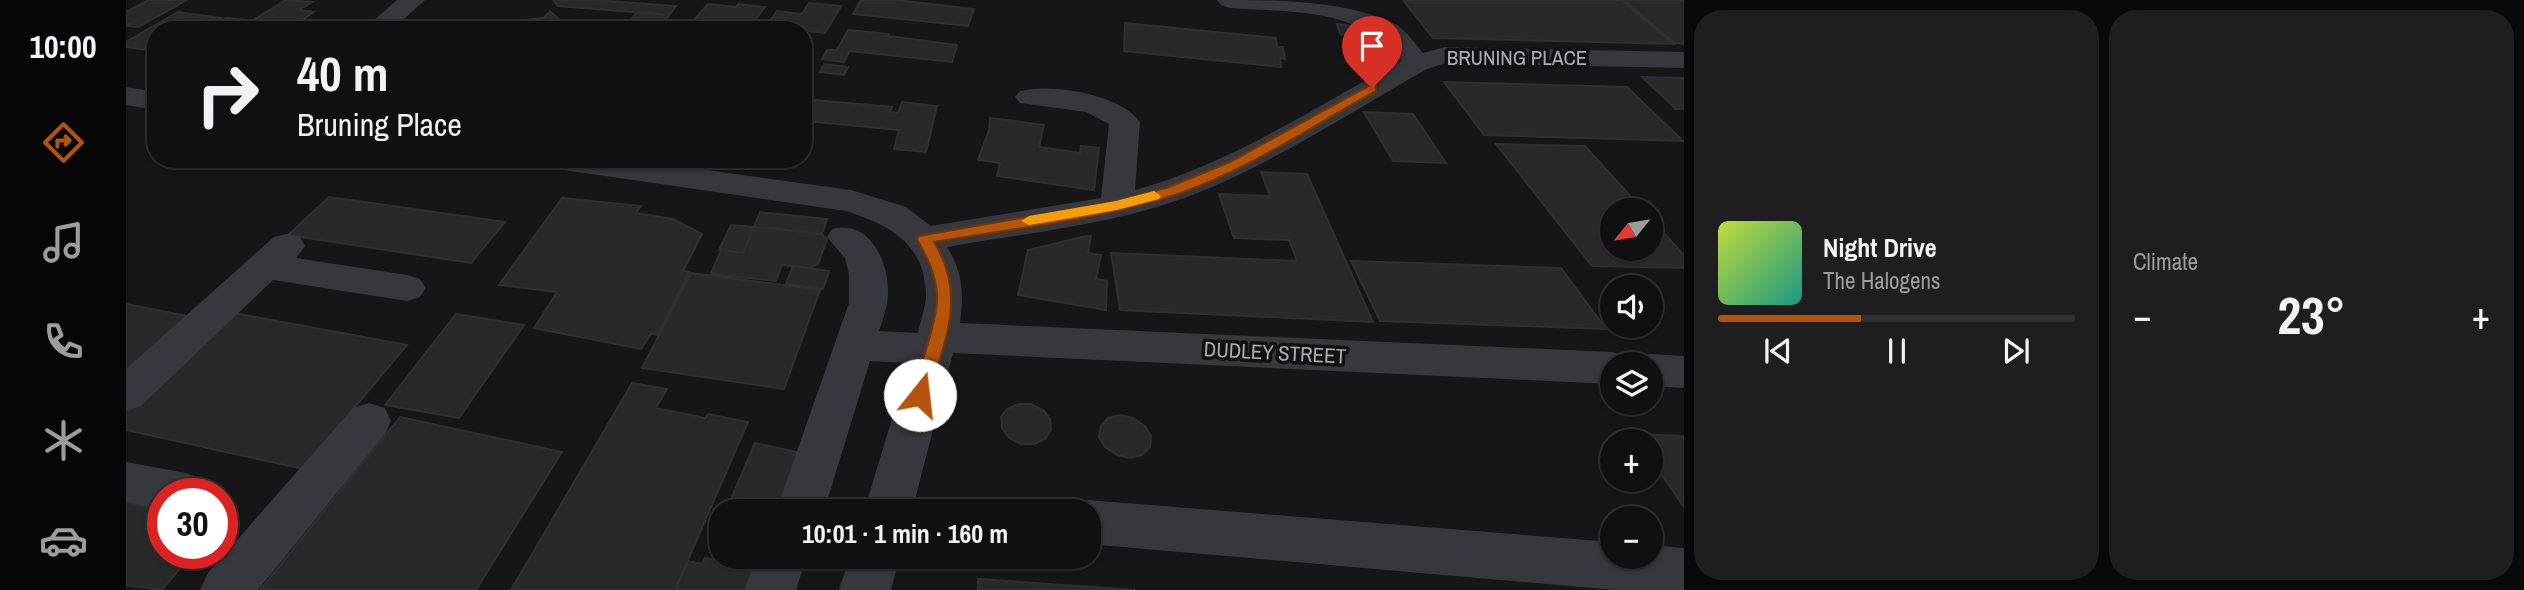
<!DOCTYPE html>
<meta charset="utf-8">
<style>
:root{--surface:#101012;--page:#1e1e20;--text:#f1f3f6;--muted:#9c9d9f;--line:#303032;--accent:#b45309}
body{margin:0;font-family:"Archivo Narrow",sans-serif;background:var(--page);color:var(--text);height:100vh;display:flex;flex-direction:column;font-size:26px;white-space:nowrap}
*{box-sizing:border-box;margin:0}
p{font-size:23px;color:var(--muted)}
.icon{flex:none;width:38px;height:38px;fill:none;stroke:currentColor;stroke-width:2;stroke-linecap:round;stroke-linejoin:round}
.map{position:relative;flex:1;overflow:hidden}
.sheet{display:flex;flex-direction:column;gap:10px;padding:10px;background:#09090a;width:840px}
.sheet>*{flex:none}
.guide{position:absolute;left:21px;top:21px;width:665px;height:147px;border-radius:28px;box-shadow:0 2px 5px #0004,0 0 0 2px var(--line);background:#101012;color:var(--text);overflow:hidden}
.needle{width:46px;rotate:240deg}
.tools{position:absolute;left:1474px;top:198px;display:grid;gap:14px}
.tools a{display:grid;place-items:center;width:63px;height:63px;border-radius:50%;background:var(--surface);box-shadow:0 2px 5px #0004,0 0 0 2px var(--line);font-size:35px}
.speed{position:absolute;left:21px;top:478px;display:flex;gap:14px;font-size:35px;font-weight:700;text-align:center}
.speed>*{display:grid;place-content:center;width:91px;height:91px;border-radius:50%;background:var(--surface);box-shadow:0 2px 5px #0004,0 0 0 2px var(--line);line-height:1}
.speed .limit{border:10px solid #d22;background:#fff;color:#111}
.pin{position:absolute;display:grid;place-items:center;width:60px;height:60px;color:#fff;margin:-72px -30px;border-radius:50% 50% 50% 0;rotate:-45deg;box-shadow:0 0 7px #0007}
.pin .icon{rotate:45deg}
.me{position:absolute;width:77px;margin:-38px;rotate:16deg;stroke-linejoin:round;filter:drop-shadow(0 0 5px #0008)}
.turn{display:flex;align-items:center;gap:24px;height:147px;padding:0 35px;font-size:32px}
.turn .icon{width:91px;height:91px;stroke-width:2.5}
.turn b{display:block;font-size:49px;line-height:60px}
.big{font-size:52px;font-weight:700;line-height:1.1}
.sheet .widget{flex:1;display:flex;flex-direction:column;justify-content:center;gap:10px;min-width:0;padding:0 24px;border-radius:28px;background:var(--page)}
.song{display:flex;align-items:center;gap:21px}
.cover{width:84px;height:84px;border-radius:10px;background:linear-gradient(135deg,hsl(70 70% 55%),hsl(170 70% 35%))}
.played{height:7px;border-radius:4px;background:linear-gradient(90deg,var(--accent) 40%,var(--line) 40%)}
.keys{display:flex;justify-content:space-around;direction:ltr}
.heat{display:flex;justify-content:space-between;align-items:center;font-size:38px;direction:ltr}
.sheet .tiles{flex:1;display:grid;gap:10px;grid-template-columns:repeat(2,1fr)}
.trip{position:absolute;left:583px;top:499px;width:392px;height:70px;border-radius:28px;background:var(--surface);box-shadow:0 2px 5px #0004,0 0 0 2px var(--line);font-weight:700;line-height:70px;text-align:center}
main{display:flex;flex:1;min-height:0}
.tabs{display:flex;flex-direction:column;width:126px;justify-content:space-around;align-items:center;background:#060607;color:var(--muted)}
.tabs .icon{width:49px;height:49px}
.tabs .active{color:var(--accent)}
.tabs b{font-size:32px;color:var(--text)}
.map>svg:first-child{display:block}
.building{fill:#29292c;stroke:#303034;stroke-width:2}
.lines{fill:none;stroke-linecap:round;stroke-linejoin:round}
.minor{fill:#37383d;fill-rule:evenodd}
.route{fill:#b45309;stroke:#753606;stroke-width:2}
.slow{fill:#f59e0b}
.labels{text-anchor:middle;stroke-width:7;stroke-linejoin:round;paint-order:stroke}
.street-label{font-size:21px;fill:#a8adb8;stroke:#111113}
</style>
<main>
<nav class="tabs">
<b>10:00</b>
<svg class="icon active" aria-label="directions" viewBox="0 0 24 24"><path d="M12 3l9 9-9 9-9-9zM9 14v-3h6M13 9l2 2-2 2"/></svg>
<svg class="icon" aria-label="music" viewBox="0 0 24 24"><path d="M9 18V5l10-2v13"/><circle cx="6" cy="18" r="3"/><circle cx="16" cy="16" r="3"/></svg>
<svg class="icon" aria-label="phone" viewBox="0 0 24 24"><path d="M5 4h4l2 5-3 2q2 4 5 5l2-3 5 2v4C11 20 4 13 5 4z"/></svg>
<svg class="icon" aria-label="climate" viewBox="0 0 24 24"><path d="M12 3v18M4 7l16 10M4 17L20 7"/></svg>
<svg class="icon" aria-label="car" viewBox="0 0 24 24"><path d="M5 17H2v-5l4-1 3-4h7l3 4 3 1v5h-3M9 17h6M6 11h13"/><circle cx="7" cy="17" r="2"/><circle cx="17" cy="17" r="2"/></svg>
</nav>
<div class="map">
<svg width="1558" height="590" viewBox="0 0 1558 590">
<rect width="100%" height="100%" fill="#161618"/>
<path class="building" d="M22,0H61L12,27L0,26L3,24H0V12Z
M160,0L186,2L173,10L188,12L170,24L180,25L172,30L119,25Z
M427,0H468L550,6L543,15L432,6Z
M735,0H771L848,9L842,26L727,14Z
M1277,0H1495L1547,44L1307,38Z
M1497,0H1558V44L1549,43Z
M683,3L715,6L699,33L640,27L651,11L676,14Z
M582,4L610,7L612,4L639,7L625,25L567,21Z
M424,11L442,29L389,30L399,20L418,18Z
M52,12L95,18L75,30H30V51L0,47V42Z
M511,12L543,15L532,30H498Z
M100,18L122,20L107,30L82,29Z
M999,23L1150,38L1151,47H1157L1159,59L1154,58L1155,67L998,51Z
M1211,24L1228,26L1231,36L1214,34Z
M722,30L763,34L762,36L831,45L826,62L723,51L718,62L696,59L701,50H711Z
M698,64L722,67L718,75L694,72Z
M1516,77L1558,78V109H1550Z
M1318,82L1501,87L1557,141L1358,135Z
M688,100L766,107L764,112L772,113L776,102L811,106L800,152L768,149L773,130L679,121Z
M1238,112L1287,114L1320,163L1267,161Z
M864,118L918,125L913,147L954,153L955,146L973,148L968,190L871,176L874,163L852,160L863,130Z
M1370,144L1459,146L1517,210H1486V248H1524V218L1558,255V268L1466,266Z
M1135,172L1181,174L1247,322L994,310L985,253L1171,261L1163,240L1108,238L1093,194L1144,196Z
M203,197L379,222L345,263L162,235Z
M436,198L515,206L510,213L547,219L576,234L557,271L563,272L532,335L525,334L515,349L408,328L431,292L373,285Z
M634,212L701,219L696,234L628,227Z
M605,225L628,227L617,253L593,250Z
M628,227L696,234L701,239L692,264L683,268L656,265L650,281L585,274L595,250L617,253Z
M960,236H965L962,253L975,255L970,279L981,281L980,310L892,295L902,250Z
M1225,261L1435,268L1480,329L1254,321Z
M667,266L703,271L697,289L660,284Z
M565,273L694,290L658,389L516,368Z
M0,304L67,317L0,377Z
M108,313L281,345L177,469L0,430V413Z
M330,314L398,325L333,418L259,405Z
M506,383L541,389L530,408L579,418L582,414L622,422L549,590H385Z
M892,404H905L917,410L924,419L925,430L919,439L908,444H895L883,438L876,428L875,417L881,409Z
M994,415L1007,418L1019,426L1025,436L1024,447L1016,455L1004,458L991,455L979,447L973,437L975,426L982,418Z
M274,417L436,452L350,590H134Z
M1508,434L1558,436V507L1524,458V441H1513Z
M629,443L680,454L658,511H600Z
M0,503L37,510V553H67L36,590L0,585Z
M579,558L635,569L628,590H549L562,561L576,564Z
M852,579L1009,590H852Z"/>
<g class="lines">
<path class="minor" d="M271,0H299L266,30H237Z
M1091,0C1149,0 1221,0 1271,25C1281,32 1289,43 1297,53L1319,47L1558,52V68L1320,63L1301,69C1223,113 1145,165 1061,197C985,225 900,233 821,247C837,272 838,295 834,323L1486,352L1501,357L1505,364H1486V384L827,353L786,511H738L783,363L744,361L698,511H650L723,303V274L719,258L701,237L706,229C747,218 767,270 761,304C759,313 756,322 753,331L792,333C794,321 800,307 800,295C799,243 763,225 720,211L431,169L420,166L415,159H502L725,190L780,207L805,226L975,198L983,124L960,112L894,103L889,97L894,91C925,83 995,94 1014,122L1009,190C1104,164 1189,107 1275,61C1231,6 1167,13 1104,8L1095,5Z
M0,87L30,92V110L0,105Z
M161,234L174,237L179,246L170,258L281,275L294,279L300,288L294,297L281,301L147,280L15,406L0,411V369L148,237Z
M1524,354L1558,356V388L1524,386V364H1506L1509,359Z
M243,403L259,408L265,421L259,434L132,590H74L82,573L227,408Z
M0,462L60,473L77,479L84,494H37V510L0,502Z
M962,500L1486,542V556H1524V545L1558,548V590H1490L962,544V511H943L945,507Z
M631,556H681L670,590H618Z
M724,556H774L765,590H713Z"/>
</g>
<path class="route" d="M1246,84L1250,85V91C1186,126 1122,170 1052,194C974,220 889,228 808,242C841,296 819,339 803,395L801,400H788L786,395C793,369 812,321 811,295C810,274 801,257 791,239L793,236L991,201L1043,187L1104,162Z"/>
<path class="slow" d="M1028,191L1035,196L1033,199L991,210L903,225L895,221L903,216L990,201Z"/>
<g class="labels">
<g class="street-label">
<text x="1391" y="65">BRUNING PLACE</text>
<text transform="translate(1149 353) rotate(3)" y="7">DUDLEY STREET</text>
</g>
</g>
</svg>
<div class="tools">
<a><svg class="needle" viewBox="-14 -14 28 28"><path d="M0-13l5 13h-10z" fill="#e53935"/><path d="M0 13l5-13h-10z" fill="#9c9d9f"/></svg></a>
<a><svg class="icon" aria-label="sound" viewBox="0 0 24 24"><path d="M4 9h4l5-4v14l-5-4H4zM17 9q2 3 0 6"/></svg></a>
<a><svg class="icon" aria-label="layers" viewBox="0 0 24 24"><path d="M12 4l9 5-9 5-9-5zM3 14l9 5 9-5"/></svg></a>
<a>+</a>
<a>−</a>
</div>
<div class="speed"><div class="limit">30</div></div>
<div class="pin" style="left:1246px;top:88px;background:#d93025"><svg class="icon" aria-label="arrive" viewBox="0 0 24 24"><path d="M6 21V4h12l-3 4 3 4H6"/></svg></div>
<svg class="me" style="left:794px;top:395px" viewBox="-20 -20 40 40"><circle r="19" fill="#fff"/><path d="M0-13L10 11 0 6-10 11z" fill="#b45309"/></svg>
<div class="trip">10:01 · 1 min · 160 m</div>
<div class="guide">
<div class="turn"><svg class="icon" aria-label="right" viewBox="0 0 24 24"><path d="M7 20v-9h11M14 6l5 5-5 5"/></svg><div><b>40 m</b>Bruning Place</div></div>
</div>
</div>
<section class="sheet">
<div class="tiles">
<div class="widget">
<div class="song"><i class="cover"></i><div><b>Night Drive</b><p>The Halogens</p></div></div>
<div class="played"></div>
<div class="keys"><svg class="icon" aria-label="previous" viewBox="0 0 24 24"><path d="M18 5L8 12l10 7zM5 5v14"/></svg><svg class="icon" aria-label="pause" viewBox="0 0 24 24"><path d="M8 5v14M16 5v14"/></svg><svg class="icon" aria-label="next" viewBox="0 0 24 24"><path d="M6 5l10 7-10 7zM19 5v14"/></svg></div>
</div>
<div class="widget"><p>Climate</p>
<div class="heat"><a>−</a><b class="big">23°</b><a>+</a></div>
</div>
</div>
</section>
</main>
